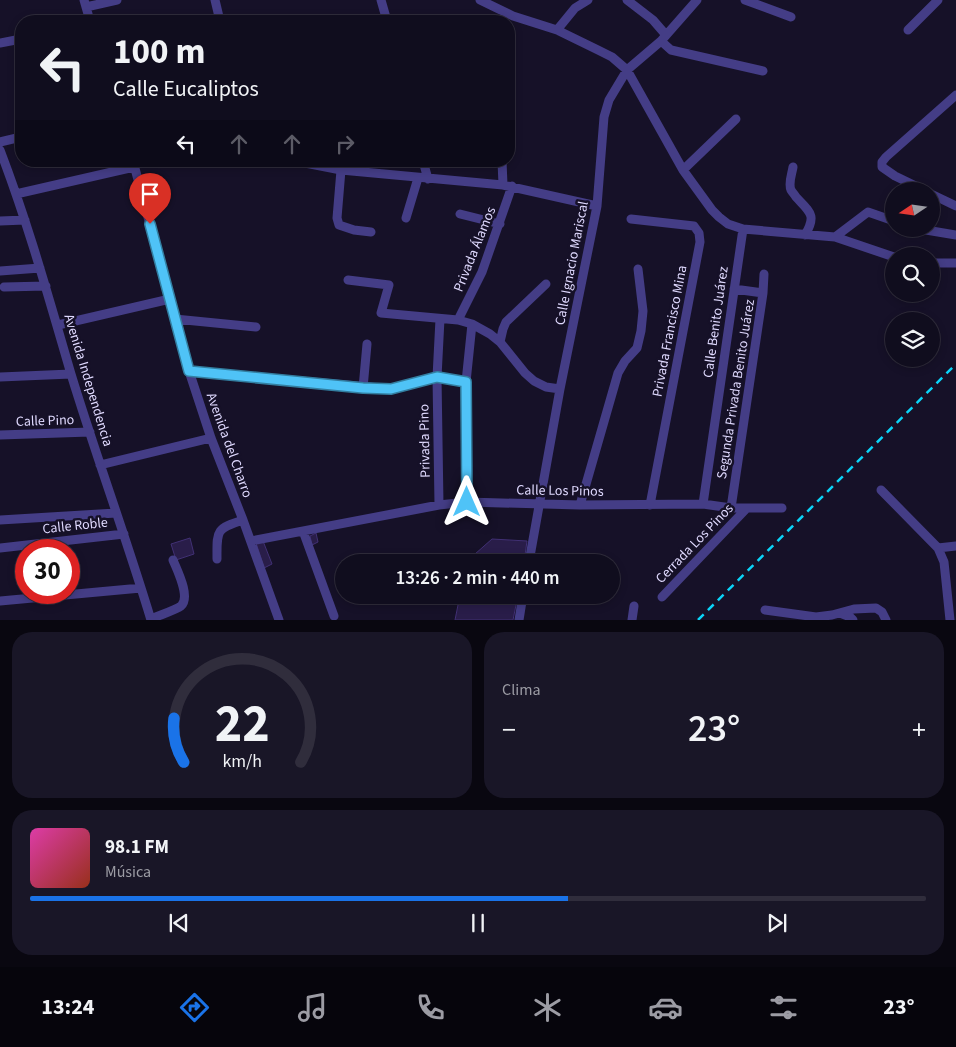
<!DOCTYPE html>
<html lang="es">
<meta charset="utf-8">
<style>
:root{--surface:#100d1e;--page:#191627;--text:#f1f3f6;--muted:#9c9ca4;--line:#302d3c;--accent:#1a73e8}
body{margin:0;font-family:"Source Sans 3",sans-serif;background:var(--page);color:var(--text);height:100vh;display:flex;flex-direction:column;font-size:19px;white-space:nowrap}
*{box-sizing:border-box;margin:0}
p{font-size:16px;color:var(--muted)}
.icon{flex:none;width:28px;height:28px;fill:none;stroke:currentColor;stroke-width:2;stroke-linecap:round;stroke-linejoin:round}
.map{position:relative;height:620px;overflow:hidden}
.drawer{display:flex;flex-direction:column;gap:12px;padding:12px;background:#090710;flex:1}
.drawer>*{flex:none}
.top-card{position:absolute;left:15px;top:15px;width:500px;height:152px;border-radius:20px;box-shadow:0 2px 8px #0003,0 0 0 1px var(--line);background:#100d1e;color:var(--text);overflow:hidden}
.needle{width:32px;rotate:257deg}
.controls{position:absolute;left:885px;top:182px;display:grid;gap:10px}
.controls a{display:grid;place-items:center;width:55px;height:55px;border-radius:50%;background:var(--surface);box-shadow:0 2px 8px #0003,0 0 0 1px var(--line);font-size:25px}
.speed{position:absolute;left:15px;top:539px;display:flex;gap:10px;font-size:25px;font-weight:700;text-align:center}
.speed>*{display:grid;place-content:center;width:65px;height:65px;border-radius:50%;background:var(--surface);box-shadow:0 2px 8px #0003,0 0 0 1px var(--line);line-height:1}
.speed .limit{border:8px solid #d22;background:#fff;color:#111}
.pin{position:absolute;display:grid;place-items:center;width:42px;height:42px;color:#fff;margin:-51px -21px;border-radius:50% 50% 50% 0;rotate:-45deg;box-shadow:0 0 5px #0007}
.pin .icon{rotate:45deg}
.me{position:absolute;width:55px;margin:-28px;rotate:0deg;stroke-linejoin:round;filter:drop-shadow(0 0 4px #0008)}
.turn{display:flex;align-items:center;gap:18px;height:105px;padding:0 15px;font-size:22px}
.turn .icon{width:65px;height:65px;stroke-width:2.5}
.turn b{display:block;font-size:35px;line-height:42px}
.lanes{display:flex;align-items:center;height:48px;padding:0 15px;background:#0003;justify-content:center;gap:25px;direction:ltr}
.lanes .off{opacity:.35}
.big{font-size:38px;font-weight:600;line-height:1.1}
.drawer .card{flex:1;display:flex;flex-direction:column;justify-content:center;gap:8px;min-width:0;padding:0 18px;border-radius:20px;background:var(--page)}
.drawer .dial{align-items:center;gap:0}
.dial svg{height:130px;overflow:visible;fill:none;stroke:var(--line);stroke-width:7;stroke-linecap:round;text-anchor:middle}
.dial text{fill:var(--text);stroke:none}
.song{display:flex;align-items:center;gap:15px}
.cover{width:60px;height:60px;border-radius:8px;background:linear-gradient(135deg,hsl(320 70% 55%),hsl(10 70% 35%))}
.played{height:5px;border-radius:2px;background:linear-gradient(90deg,var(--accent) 60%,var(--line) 60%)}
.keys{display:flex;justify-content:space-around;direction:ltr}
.heat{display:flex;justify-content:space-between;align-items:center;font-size:28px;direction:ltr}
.drawer .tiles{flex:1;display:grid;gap:12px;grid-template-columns:1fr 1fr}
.card:last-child{grid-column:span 2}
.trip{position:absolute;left:335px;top:554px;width:285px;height:50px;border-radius:25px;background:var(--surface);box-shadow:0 2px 8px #0003,0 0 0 1px var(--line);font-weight:600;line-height:50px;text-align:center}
.menu{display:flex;height:80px;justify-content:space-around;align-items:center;background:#06050c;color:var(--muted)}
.menu .icon{width:35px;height:35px}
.menu .current{color:var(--accent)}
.menu b{font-size:22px;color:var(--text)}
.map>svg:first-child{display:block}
.building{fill:#291d49;stroke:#413074}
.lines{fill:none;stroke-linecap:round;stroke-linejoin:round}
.minor{stroke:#443d86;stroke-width:9}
.rail{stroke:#0ad4f9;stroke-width:2.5;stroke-dasharray:8 6;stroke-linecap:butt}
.route-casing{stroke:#337fa1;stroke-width:12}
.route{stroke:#4fc3f7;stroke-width:9}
.labels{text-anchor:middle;stroke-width:5;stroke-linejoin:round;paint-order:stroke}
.street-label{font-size:14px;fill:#dfd9fe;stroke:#161128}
</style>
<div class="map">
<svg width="956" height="620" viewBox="0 0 956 620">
<rect width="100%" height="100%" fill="#161128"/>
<path class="building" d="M316,533L318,542L312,545L310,536Z
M190,538L194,554L176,560L171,544Z
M492,539L527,541L524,562H466Z
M263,541L272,564L264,568L256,543Z
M460,595H518L513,620H455Z"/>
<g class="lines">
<path class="minor" d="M84,0L90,21
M215,0L220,21
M381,0L387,21
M480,0L513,16L557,30L598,50L612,57L627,70L683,170L712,210L719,217L728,224L743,229L835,237L894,257
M627,0L653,20L666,35
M745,0L791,17
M86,7L117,0
M557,30L575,8L588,0
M908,30L938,0
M661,41L671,50L763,71
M0,43L21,39
M0,142L21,137
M0,150C28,223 49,299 71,374C96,456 126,537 151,620
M133,161L189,371L211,438L243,520L279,620
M295,161L341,170L503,185L597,206
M423,161L428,179
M502,161L503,185
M793,167C792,174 788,183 791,190C792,192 795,195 796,197C810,212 817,215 805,235
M341,170L337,218L339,225L354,230L371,232
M683,170L736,119
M926,191L895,176L882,167V162L886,157L956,95
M16,194L134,167
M931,194L956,206
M460,214L500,224
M406,218L418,178
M631,219L694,226L699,233L700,242L650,505
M0,221L25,220
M920,229L956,235
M835,237L868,212L894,221
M931,263H956
M0,271L40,268
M348,280L389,285L381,313L458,320L472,324L490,334L500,342L525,373L534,381L546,387L560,389
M4,287L46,286
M734,289L763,293
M175,319L256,327
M458,320L482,272L512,186
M58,325L170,299
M500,342L503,329L506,322L546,284
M189,371L391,389L437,377L466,382
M0,377L71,374
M363,388L367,344
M0,435L90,432
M100,465L211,438
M881,490L938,548L944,562L950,620
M467,502L466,382L472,324
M703,504L743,229
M439,505L437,377L440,319
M580,505L618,373L625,361L637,348L641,331L643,311L638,269
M731,508L763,293L764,274
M0,520L116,513
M303,531L334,616
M251,541L439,505L467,502L580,505L703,504L731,508H782
M0,548L124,534
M938,548L956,546
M217,559C217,531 215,529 243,520
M529,562L560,389L597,206L604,117L609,100L627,70L661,41L697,0
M662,597L747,508
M0,601L141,588
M765,610L816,617L832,615L854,609L876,608L882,612L886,620
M840,613L850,617L853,620
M151,619C157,616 176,610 181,606C191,597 177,570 173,560
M519,620L523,595
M632,620L634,606"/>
<path class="rail" d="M698,620L956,364"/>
</g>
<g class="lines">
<g class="route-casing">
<path id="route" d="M150,224L189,371L363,388L391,389L437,377L466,382L467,502"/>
</g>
<use href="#route" class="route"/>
</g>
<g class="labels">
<g class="street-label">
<text transform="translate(474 249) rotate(-68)" y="5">Privada Álamos</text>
<text transform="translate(571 263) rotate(-79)" y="5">Calle Ignacio Mariscal</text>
<text transform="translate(715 322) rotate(-82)" y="5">Calle Benito Juárez</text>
<text transform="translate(669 331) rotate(-79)" y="5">Privada Francisco Mina</text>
<text transform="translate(89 380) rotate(73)" y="5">Avenida Independencia</text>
<text transform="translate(735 389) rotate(-81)" y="5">Segunda Privada Benito Juárez</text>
<text transform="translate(45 420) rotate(-2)" y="5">Calle Pino</text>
<text transform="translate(424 441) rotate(-91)" y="5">Privada Pino</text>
<text transform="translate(230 445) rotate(70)" y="5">Avenida del Charro</text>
<text transform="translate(560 490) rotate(1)" y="5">Calle Los Pinos</text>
<text transform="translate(75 525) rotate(-6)" y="5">Calle Roble</text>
<text transform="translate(694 543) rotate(-46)" y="5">Cerrada Los Pinos</text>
</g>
</g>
</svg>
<div class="controls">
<a><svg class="needle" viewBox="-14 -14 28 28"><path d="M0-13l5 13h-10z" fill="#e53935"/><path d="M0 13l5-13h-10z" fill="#9c9ca4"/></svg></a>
<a><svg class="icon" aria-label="search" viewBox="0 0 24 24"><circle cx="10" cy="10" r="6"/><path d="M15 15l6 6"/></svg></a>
<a><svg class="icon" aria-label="layers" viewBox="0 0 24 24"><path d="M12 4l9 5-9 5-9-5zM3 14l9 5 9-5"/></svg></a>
</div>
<div class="speed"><div class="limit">30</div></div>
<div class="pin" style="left:150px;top:224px;background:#d93025"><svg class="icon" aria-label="arrive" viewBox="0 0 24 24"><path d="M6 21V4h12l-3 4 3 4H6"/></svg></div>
<svg class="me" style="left:467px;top:502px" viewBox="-20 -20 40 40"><path d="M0-17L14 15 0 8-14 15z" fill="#4fc3f7" stroke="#fff" stroke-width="4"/></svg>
<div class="trip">13:26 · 2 min · 440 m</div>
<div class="top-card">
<div class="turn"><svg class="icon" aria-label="left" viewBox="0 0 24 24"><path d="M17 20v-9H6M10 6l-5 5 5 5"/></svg><div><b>100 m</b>Calle Eucaliptos</div></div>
<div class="lanes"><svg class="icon" aria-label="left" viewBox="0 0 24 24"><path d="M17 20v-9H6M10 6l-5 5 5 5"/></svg><svg class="icon off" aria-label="ahead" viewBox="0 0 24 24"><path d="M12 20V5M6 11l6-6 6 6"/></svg><svg class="icon off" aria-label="ahead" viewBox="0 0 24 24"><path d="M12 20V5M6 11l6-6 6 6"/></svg><svg class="icon off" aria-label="right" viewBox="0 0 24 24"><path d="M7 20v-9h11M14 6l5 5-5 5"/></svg></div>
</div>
</div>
<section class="drawer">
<div class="tiles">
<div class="card dial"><svg viewBox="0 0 100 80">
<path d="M14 69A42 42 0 1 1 86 69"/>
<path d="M14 69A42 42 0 0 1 8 42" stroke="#1a73e8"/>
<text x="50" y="56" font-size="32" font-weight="700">22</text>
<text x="50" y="72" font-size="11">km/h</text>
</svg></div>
<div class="card"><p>Clima</p>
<div class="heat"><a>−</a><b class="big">23°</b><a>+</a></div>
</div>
<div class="card">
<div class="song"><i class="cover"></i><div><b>98.1 FM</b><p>Música</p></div></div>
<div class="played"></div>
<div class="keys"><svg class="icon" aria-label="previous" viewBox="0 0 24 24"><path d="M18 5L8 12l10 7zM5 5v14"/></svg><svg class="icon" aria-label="pause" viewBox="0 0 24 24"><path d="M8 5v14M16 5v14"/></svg><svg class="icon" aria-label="next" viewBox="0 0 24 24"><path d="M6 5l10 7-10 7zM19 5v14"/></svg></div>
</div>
</div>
</section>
<nav class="menu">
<b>13:24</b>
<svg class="icon current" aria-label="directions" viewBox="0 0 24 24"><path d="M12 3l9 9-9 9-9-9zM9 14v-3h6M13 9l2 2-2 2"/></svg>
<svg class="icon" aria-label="music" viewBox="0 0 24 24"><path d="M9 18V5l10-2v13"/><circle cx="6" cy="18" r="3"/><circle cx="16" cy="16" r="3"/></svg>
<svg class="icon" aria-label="phone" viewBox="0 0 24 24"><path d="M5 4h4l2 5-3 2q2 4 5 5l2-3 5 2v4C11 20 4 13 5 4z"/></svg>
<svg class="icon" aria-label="climate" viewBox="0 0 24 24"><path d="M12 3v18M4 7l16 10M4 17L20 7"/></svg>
<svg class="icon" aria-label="car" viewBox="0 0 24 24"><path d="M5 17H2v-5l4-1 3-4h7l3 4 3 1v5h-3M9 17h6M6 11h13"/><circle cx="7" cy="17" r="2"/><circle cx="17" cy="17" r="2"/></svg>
<svg class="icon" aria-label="filters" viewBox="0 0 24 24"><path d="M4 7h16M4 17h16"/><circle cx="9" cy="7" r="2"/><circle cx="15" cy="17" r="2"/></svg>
<b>23°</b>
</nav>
